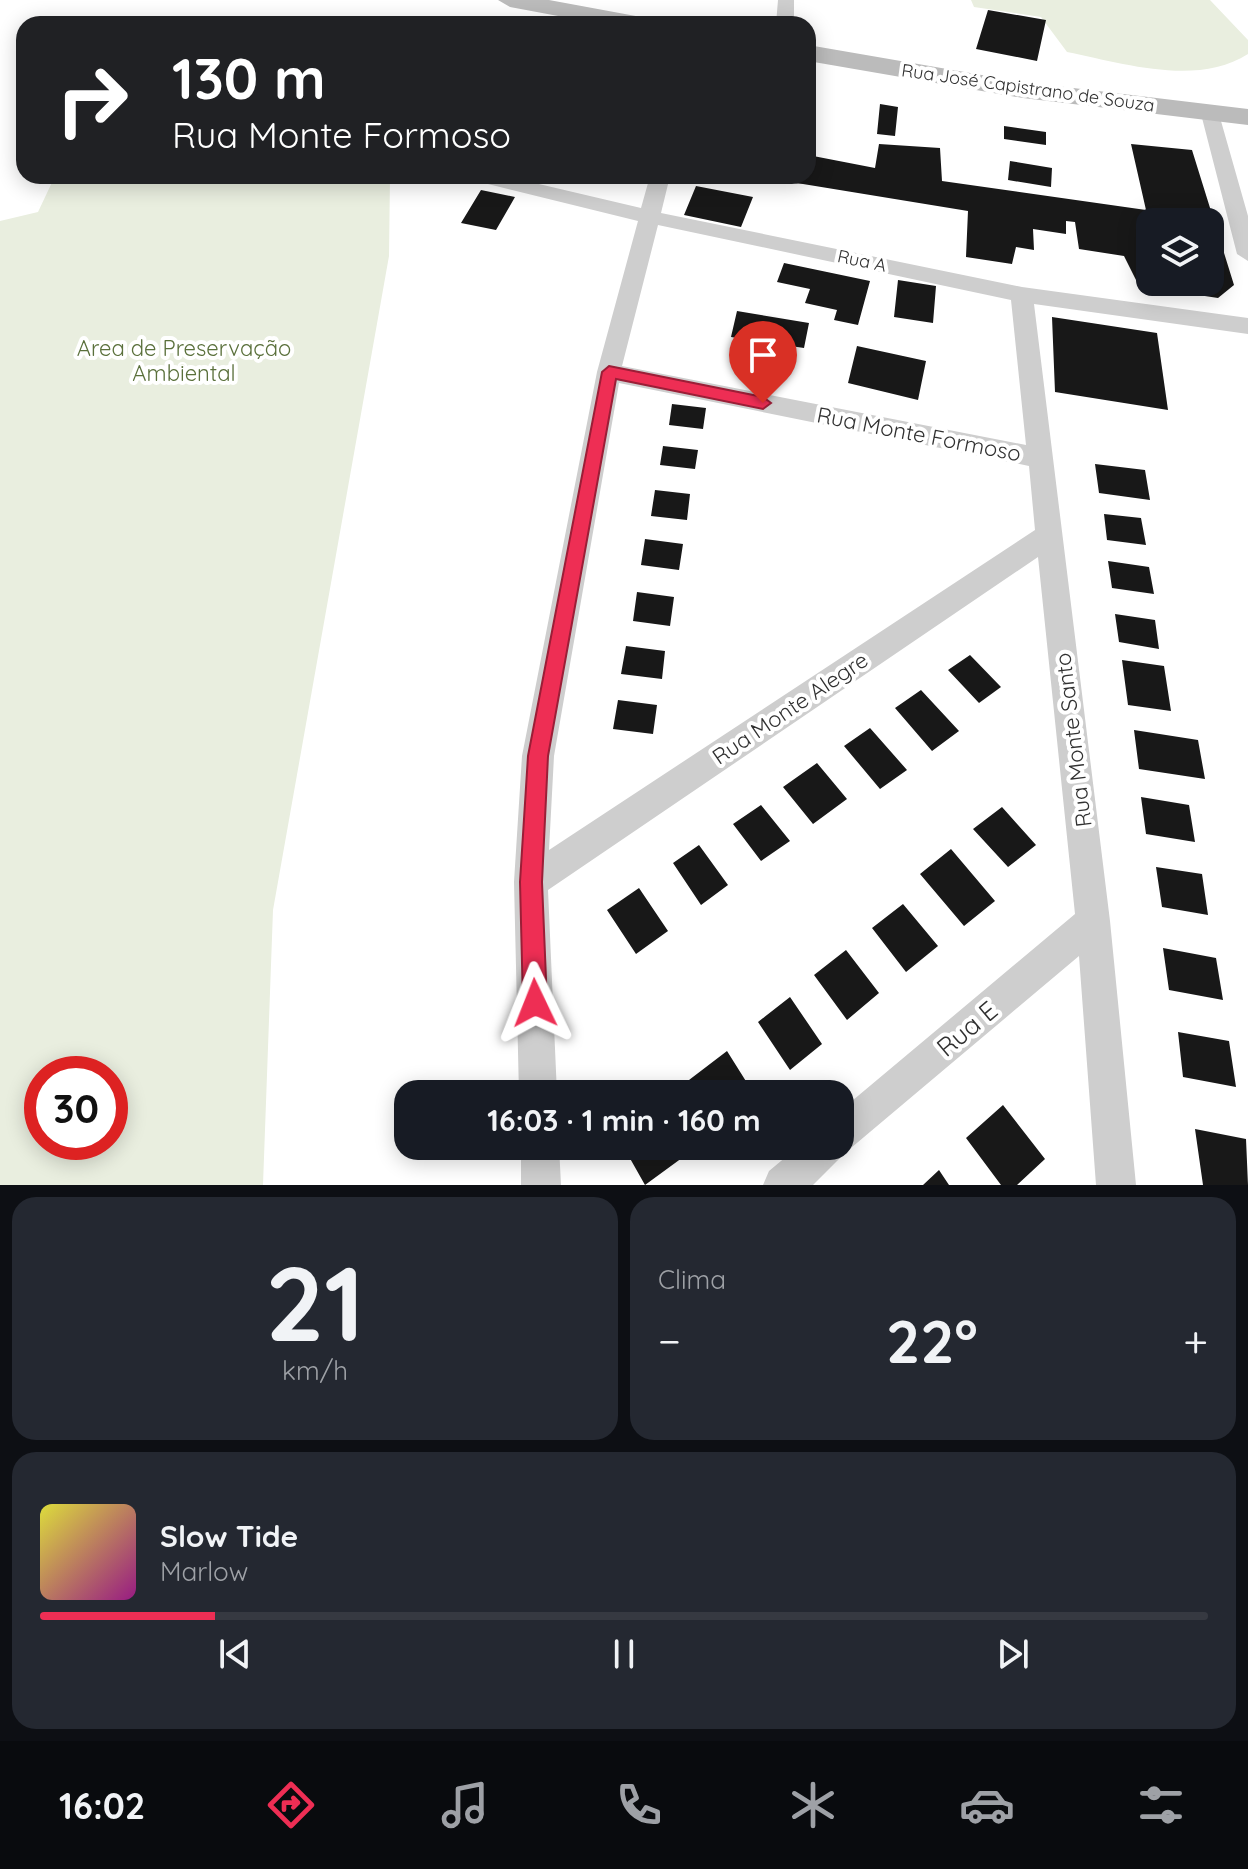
<!DOCTYPE html>
<html lang="pt">
<meta charset="utf-8">
<style>
:root{--surface:#171b24;--page:#242831;--text:#f1f3f6;--muted:#9ea1a6;--line:#363941;--accent:#ee2e54}
body{margin:0;font-family:Quicksand,sans-serif;background:var(--page);color:var(--text);height:100vh;display:flex;flex-direction:column;font-size:30px;white-space:nowrap}
*{box-sizing:border-box;margin:0}
p{font-size:26px;color:var(--muted)}
.icon{flex:none;width:44px;height:44px;fill:none;stroke:currentColor;stroke-width:2;stroke-linecap:round;stroke-linejoin:round}
.map{position:relative;height:1185px;overflow:hidden}
.panel{display:flex;flex-direction:column;gap:12px;padding:12px;background:#0d0f14;flex:1}
.panel>*{flex:none}
.banner{position:absolute;left:16px;top:16px;width:800px;height:168px;border-radius:24px;box-shadow:0 4px 20px #0003;background:#202124;color:#fff;overflow:hidden}
.controls{position:absolute;left:1136px;top:208px;display:grid;gap:16px}
.controls a{display:grid;place-items:center;width:88px;height:88px;border-radius:16px;background:var(--surface);box-shadow:0 4px 20px #0003;font-size:40px}
.speed{position:absolute;left:24px;top:1056px;display:flex;gap:16px;font-size:40px;font-weight:700;text-align:center}
.speed>*{display:grid;place-content:center;width:104px;height:104px;border-radius:50%;background:var(--surface);box-shadow:0 4px 20px #0003;line-height:1}
.speed .limit{border:12px solid #d22;background:#fff;color:#111}
.pin{position:absolute;display:grid;place-items:center;width:68px;height:68px;color:#fff;margin:-82px -34px;border-radius:50% 50% 50% 0;rotate:-45deg;box-shadow:0 0 8px #0007}
.pin .icon{rotate:45deg}
.me{position:absolute;width:88px;margin:-44px;rotate:358deg;stroke-linejoin:round;filter:drop-shadow(0 0 6px #0008)}
.turn{display:flex;align-items:center;gap:28px;height:168px;padding:0 24px;font-size:36px}
.turn .icon{width:104px;height:104px;stroke-width:2.5}
.turn b{display:block;font-size:56px;line-height:68px}
.big{font-size:60px;font-weight:800;line-height:1.1}
.panel .card{flex:1;display:flex;flex-direction:column;justify-content:center;gap:12px;min-width:0;padding:0 28px;border-radius:24px;background:var(--page)}
.panel .dial{align-items:center;gap:0}
.dial b{font-size:104px;line-height:1}
.song{display:flex;align-items:center;gap:24px}
.cover{width:96px;height:96px;border-radius:12px;background:linear-gradient(135deg,hsl(60 70% 55%),hsl(310 70% 35%))}
.played{height:8px;border-radius:4px;background:linear-gradient(90deg,var(--accent) 15%,var(--line) 15%)}
.keys{display:flex;justify-content:space-around;direction:ltr}
.heat{display:flex;justify-content:space-between;align-items:center;font-size:44px;direction:ltr}
.panel .tiles{flex:1;display:grid;gap:12px;grid-template-columns:1fr 1fr}
.card:last-child{grid-column:span 2}
.trip{position:absolute;left:394px;top:1080px;width:460px;height:80px;border-radius:24px;background:var(--surface);box-shadow:0 4px 20px #0003;font-weight:800;line-height:80px;text-align:center}
.tab-bar{display:flex;height:128px;justify-content:space-around;align-items:center;background:#090b0e;color:var(--muted)}
.tab-bar .icon{width:56px;height:56px}
.tab-bar .active{color:var(--accent)}
.tab-bar b{font-size:36px;color:var(--text)}
.map>svg:first-child{display:block}
.green{fill:#e9eedf;fill-rule:evenodd}
.building{fill:#181818;fill-rule:evenodd}
.lines{fill:none;stroke-linecap:round;stroke-linejoin:round}
.minor{fill:#cecece;fill-rule:evenodd}
.secondary{fill:#bbb;fill-rule:evenodd}
.route{fill:#ee2e54;stroke:#9b1e37;stroke-width:2}
.labels{text-anchor:middle;stroke-width:8;stroke-linejoin:round;paint-order:stroke}
.far-street-label{font-size:18px;fill:#313131;stroke:#fff}
.park-label{font-size:22px;fill:#5a703b;stroke:#fff}
.street-label{font-size:22px;fill:#313131;stroke:#fff}
.near-street-label{font-size:26px;fill:#313131;stroke:#fff}
</style>
<div class="map">
<svg width="1248" height="1185" viewBox="0 0 1248 1185">
<rect width="100%" height="100%" fill="#fff"/>
<path class="green" d="M971,0H1210L1248,40V54C1197,87 1122,63 1067,52L1041,17L974,7Z
M55,176H390L389,256L273,910L263,1185H0V221L38,212ZM42,1074H110V1142H42Z"/>
<path class="building" d="M988,10L1046,20L1037,61L976,49Z
M158,17H185L181,24H154Z
M880,104L898,107L895,136L877,134Z
M1004,126L1046,132V145L1004,139Z
M879,144L940,148L942,181L1146,210L1131,144L1192,150L1234,285L1218,298L1139,286L1124,256L1079,249L1075,222L1066,221V234L1033,229L1034,250L1016,247L1012,264L966,257L968,211L803,184L747,179V176H808V155L875,168ZM1150,222H1210V282H1150Z
M1010,161L1052,168L1051,187L1008,180Z
M696,186L753,197L741,227L684,215Z
M481,190L515,197L496,230L461,223Z
M784,263L870,281L858,325L834,320L837,310L805,303L810,289L777,282Z
M898,280L936,286L933,323L894,317Z
M737,311L809,323L804,348L731,337Z
M1052,317L1157,333L1168,410L1055,392Z
M857,346L926,361L918,400L848,383Z
M672,404L706,408L703,429L669,425Z
M663,446L698,450L695,469L660,465Z
M1095,464L1145,470L1150,500L1099,493Z
M655,490L690,494L687,520L651,516Z
M1104,514L1141,518L1146,545L1107,540Z
M645,539L683,544L679,570L641,565Z
M1108,561L1149,567L1154,594L1112,588Z
M637,592L674,597L670,626L633,621Z
M1115,614L1155,620L1159,649L1119,642Z
M626,646L665,651L662,679L621,674Z
M970,655L1001,687L979,703L948,670Z
M1122,660L1164,666L1171,711L1128,705Z
M921,690L959,731L932,751L895,708Z
M618,700L657,705L653,734L613,729Z
M870,728L907,770L880,789L844,746Z
M1134,730L1198,740L1205,779L1139,769Z
M817,763L847,799L813,824L783,787Z
M1141,797L1189,805L1195,842L1146,834Z
M761,805L790,841L761,861L733,824Z
M1002,807L1036,845L1008,867L973,829Z
M699,845L728,885L701,905L673,863Z
M951,849L995,901L964,926L920,874Z
M1156,867L1202,874L1208,915L1162,907Z
M639,888L668,931L636,954L607,910Z
M903,904L938,946L906,972L872,928Z
M1163,948L1216,958L1223,1000L1169,990Z
M846,950L879,993L847,1020L814,975Z
M790,997L822,1044L790,1070L758,1022Z
M1178,1032L1229,1041L1236,1087L1183,1077Z
M727,1051L754,1094H698L689,1080Z
M1003,1105L1045,1159L1017,1185H1001L966,1138Z
M1195,1129L1246,1139L1248,1185H1203Z
M623,1146H680L686,1155L645,1185Z
M939,1170L949,1185H923Z"/>
<g class="lines">
<path class="minor" d="M778,0H794V24H776Z
M1210,108L1219,114L1248,216V261L1237,254L1201,114Z
M469,176H505L641,208L650,176H670L661,213L1022,287L1248,318V334L1034,304L1110,921L1136,1185H1096L1079,956L845,1153L813,1185H763L769,1171L799,1146H840V1111L1075,914L1038,557L548,890L557,1094H519L514,882L522,756L597,372L638,221L472,180ZM658,225L1011,300L1026,445L622,366ZM619,383L1029,466L1035,530L549,850L554,756Z
M521,1146H559L561,1185H521Z"/>
<path class="secondary" d="M498,0H549L641,17L653,24H601L510,7Z
M808,45L1023,82L1248,109V125L1023,98L808,61Z"/>
</g>
<path class="route" d="M609,366L763,397L771,403L763,409L616,379L548,756L542,882L547,1003L543,1011L535,1015L527,1011L523,1003L520,882L528,756L602,372Z"/>
<g class="labels">
<g class="far-street-label">
<text transform="translate(1028 88) rotate(8)" y="6">Rua José Capistrano de Souza</text>
<text transform="translate(862 261) rotate(12)" y="6">Rua A</text>
</g>
<g class="park-label">
<text x="184" y="356">Area de Preservação<tspan x="184" dy="25">Ambiental</tspan></text>
</g>
<g class="street-label">
<text transform="translate(919 434) rotate(11)" y="8">Rua Monte Formoso</text>
<text transform="translate(790 708) rotate(-34)" y="8">Rua Monte Alegre</text>
<text transform="translate(1073 740) rotate(-97)" y="8">Rua Monte Santo</text>
</g>
<g class="near-street-label">
<text transform="translate(967 1029) rotate(-40)" y="9">Rua E</text>
</g>
</g>
</svg>
<div class="controls">
<a><svg class="icon" aria-label="layers" viewBox="0 0 24 24"><path d="M12 4l9 5-9 5-9-5zM3 14l9 5 9-5"/></svg></a>
</div>
<div class="speed"><div class="limit">30</div></div>
<div class="pin" style="left:763px;top:403px;background:#d93025"><svg class="icon" aria-label="arrive" viewBox="0 0 24 24"><path d="M6 21V4h12l-3 4 3 4H6"/></svg></div>
<svg class="me" style="left:535px;top:1003px" viewBox="-20 -20 40 40"><path d="M0-17L14 15 0 8-14 15z" fill="#ee2e54" stroke="#fff" stroke-width="4"/></svg>
<div class="trip">16:03 · 1 min · 160 m</div>
<div class="banner">
<div class="turn"><svg class="icon" aria-label="right" viewBox="0 0 24 24"><path d="M7 20v-9h11M14 6l5 5-5 5"/></svg><div><b>130 m</b>Rua Monte Formoso</div></div>
</div>
</div>
<section class="panel">
<div class="tiles">
<div class="card dial"><b>21</b><p>km/h</p></div>
<div class="card"><p>Clima</p>
<div class="heat"><a>−</a><b class="big">22°</b><a>+</a></div>
</div>
<div class="card">
<div class="song"><i class="cover"></i><div><b>Slow Tide</b><p>Marlow</p></div></div>
<div class="played"></div>
<div class="keys"><svg class="icon" aria-label="previous" viewBox="0 0 24 24"><path d="M18 5L8 12l10 7zM5 5v14"/></svg><svg class="icon" aria-label="pause" viewBox="0 0 24 24"><path d="M8 5v14M16 5v14"/></svg><svg class="icon" aria-label="next" viewBox="0 0 24 24"><path d="M6 5l10 7-10 7zM19 5v14"/></svg></div>
</div>
</div>
</section>
<nav class="tab-bar">
<b>16:02</b>
<svg class="icon active" aria-label="directions" viewBox="0 0 24 24"><path d="M12 3l9 9-9 9-9-9zM9 14v-3h6M13 9l2 2-2 2"/></svg>
<svg class="icon" aria-label="music" viewBox="0 0 24 24"><path d="M9 18V5l10-2v13"/><circle cx="6" cy="18" r="3"/><circle cx="16" cy="16" r="3"/></svg>
<svg class="icon" aria-label="phone" viewBox="0 0 24 24"><path d="M5 4h4l2 5-3 2q2 4 5 5l2-3 5 2v4C11 20 4 13 5 4z"/></svg>
<svg class="icon" aria-label="climate" viewBox="0 0 24 24"><path d="M12 3v18M4 7l16 10M4 17L20 7"/></svg>
<svg class="icon" aria-label="car" viewBox="0 0 24 24"><path d="M5 17H2v-5l4-1 3-4h7l3 4 3 1v5h-3M9 17h6M6 11h13"/><circle cx="7" cy="17" r="2"/><circle cx="17" cy="17" r="2"/></svg>
<svg class="icon" aria-label="filters" viewBox="0 0 24 24"><path d="M4 7h16M4 17h16"/><circle cx="9" cy="7" r="2"/><circle cx="15" cy="17" r="2"/></svg>
</nav>
